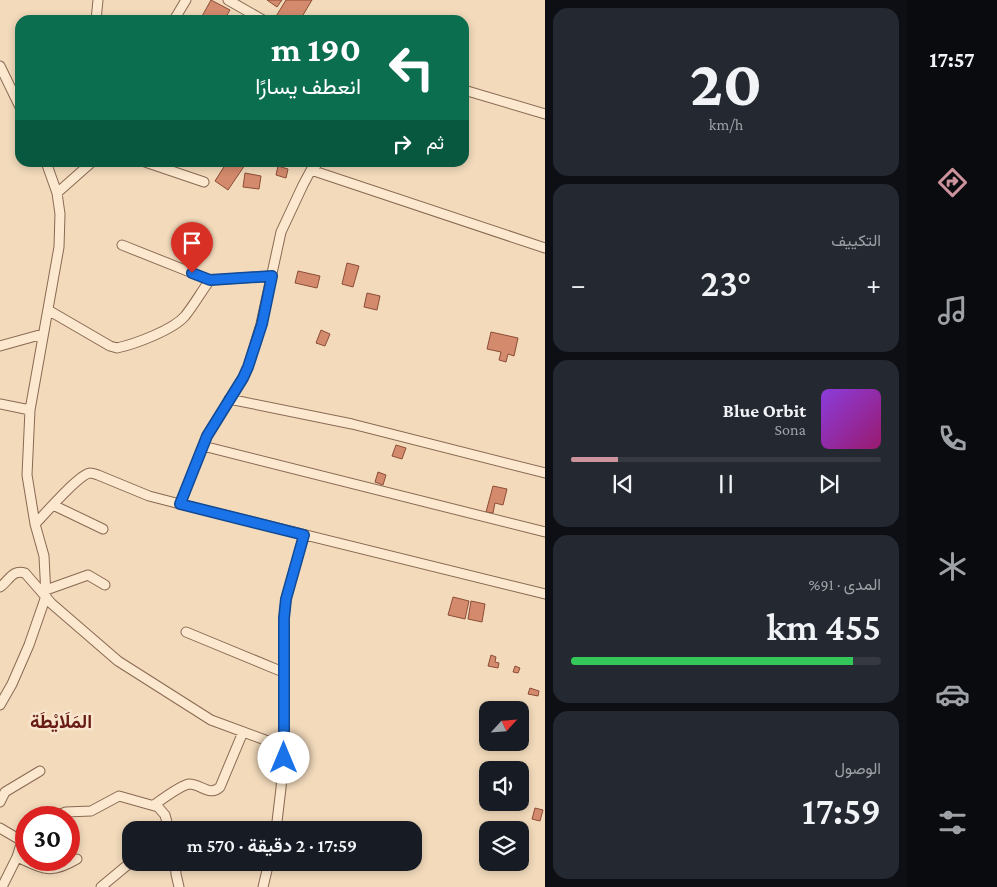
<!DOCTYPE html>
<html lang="ar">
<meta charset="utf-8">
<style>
:root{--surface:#171b24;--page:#242831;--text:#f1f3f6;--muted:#9ea1a6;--line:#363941;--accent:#cc939d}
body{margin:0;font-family:"Crimson Pro",Vazirmatn,serif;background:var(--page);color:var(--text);direction:rtl;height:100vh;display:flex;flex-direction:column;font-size:19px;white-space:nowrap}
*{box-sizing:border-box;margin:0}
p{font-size:16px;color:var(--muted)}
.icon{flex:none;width:28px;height:28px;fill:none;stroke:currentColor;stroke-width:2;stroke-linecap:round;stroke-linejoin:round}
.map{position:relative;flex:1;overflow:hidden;direction:ltr}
.panel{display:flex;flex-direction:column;gap:8px;padding:8px;background:#0d0f14;width:362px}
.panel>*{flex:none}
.top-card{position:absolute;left:15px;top:15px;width:454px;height:152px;border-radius:15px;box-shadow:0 2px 8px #0003;direction:rtl;background:#0b6e4f;color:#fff;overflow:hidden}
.needle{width:32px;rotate:64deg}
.buttons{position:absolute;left:479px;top:701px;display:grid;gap:10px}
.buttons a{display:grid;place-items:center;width:50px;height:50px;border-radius:10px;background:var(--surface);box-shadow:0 2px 8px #0003;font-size:25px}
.speed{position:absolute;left:15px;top:806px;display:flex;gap:10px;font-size:25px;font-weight:700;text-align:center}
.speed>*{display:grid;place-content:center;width:65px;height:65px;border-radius:50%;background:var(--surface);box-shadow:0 2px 8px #0003;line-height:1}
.speed .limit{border:8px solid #d22;background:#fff;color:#111}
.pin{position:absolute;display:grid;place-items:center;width:42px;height:42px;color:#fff;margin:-51px -21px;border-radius:50% 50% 50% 0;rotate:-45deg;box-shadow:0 0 5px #0007}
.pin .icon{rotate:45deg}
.me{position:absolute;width:55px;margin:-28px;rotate:0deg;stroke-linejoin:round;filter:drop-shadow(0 0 4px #0008)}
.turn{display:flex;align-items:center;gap:18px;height:105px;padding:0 25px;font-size:22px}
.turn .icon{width:65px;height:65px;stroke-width:2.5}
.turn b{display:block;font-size:35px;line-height:42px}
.then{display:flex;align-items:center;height:48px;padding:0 25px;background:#0003;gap:10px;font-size:19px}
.big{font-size:38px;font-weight:600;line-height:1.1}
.panel .tile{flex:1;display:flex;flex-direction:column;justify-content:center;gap:8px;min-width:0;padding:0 18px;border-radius:15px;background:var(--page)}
.panel .dial{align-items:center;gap:0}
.dial b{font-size:65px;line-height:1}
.song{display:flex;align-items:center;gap:15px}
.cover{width:60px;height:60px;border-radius:8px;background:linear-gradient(135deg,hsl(270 70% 55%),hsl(320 70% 35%))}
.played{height:5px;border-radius:2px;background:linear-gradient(90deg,var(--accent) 15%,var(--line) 15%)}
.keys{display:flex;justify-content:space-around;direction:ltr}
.heat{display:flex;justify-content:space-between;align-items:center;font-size:28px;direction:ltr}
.charge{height:8px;border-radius:4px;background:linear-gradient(90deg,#34c759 91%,var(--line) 0)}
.trip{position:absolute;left:122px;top:821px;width:300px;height:50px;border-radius:15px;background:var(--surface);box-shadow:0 2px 8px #0003;font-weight:600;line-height:50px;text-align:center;direction:rtl}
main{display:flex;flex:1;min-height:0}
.tabs{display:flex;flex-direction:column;width:90px;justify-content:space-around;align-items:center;background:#090b0e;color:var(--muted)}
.tabs .icon{width:35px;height:35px}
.tabs .current{color:var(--accent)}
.tabs b{font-size:22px;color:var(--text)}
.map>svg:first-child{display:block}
.building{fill:#d48a6c;stroke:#8c4d37}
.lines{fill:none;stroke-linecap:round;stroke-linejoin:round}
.street-casing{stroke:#8a6953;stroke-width:11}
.street{stroke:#fce8ce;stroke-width:9}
.route-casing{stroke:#114b97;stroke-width:12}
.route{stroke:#1a73e8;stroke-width:9}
.labels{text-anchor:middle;stroke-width:5;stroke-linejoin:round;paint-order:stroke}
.district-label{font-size:19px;font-weight:bold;fill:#691b15;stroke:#f9e5cb}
</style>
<main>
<nav class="tabs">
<b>17:57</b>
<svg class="icon current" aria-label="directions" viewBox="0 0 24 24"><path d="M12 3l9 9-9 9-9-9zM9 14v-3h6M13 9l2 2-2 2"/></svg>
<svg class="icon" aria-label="music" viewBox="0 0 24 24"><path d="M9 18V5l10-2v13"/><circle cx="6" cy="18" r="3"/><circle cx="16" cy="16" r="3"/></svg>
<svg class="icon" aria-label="phone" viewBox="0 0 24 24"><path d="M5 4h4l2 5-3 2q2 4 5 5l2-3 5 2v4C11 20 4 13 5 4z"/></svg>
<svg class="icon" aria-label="climate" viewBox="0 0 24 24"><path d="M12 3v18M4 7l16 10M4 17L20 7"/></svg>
<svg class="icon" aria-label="car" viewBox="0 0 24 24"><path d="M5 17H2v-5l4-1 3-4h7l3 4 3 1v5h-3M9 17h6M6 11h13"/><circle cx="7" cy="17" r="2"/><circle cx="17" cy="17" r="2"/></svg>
<svg class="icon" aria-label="filters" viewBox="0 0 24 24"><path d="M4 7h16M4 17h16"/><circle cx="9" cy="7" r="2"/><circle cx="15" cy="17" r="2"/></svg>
</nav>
<section class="panel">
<div class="tile dial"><b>20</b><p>km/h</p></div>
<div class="tile"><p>التكييف</p>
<div class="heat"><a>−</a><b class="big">23°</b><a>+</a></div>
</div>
<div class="tile">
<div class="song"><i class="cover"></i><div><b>Blue Orbit</b><p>Sona</p></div></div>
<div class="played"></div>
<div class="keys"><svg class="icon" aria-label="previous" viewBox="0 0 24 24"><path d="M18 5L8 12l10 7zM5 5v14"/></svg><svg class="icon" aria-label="pause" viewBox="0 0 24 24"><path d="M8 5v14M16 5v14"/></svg><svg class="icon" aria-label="next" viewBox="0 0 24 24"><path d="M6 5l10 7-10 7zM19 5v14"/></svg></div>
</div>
<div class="tile"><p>المدى · 91%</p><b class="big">455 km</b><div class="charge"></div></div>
<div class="tile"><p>الوصول</p><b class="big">17:59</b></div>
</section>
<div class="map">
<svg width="545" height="887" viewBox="0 0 545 887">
<rect width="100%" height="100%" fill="#f2dabb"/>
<path class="building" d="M211,0L230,10L224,20H206L201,18Z
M267,0H282L277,7Z
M286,0H312L300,20H278L275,18Z
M227,162H247L228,190L215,181Z
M278,166L288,169L286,178L276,175Z
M245,173L261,176L259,189L243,187Z
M347,263L359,266L353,287L342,284Z
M298,271L320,276L317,288L295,283Z
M367,293L380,296L377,310L364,307Z
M321,330L330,334L325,346L316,343Z
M491,332L518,338L514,356L508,354L506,362L499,360L501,352L487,349Z
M396,445L406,448L402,459L392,456Z
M378,472L386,475L383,485L375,482Z
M493,486L507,489L503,505L495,503L493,513L486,512Z
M453,597L469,601L465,619L448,615Z
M471,601L485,604L482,622L468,619Z
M491,655L496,657L495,662L499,663L498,668L488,666Z
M515,666L520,668L518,673L513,672Z
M530,688L539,691L538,696L528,694Z
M535,808L543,810L540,821L532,819Z"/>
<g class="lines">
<g class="street-casing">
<path id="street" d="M228,0L263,20
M96,20L98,0
M174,20L186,0
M0,66L20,107
M464,90L545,114
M145,162L204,182
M311,170L545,248
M57,193L92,162
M122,245L210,280
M48,310L110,346L117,348C135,344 173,330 185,316C194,305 201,292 210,280L272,276
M0,346L43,334
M229,399L352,424L545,473
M0,404L30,410
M203,446L545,532
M180,504L545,594
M53,505L103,529
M35,524C44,515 79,474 90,473C92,473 95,474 98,475L149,496L180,504L207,436L243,378L248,367L261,324L281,232L303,185L311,170L319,162
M0,587C9,581 12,569 25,573L52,604L118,661L211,720L284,747
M46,590L88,575L105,585
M186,632L283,672
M0,705L12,684L29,645L46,596L44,556L35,524L27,475L30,410L59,247L60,214L57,193L46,162
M0,802L5,792L40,771
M154,805C161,800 181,785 189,784C201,784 210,797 220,787L243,732
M50,818L66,812L91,811L119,796L158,807L165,815L169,830
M0,828L22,841L17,857L2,887
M276,830L281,788L284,747V618L286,599L304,535
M17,857C44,869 50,875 77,859
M175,862L176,874L179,887
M101,887L131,862
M263,887L269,862"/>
</g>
<use href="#street" class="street"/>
</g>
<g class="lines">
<g class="route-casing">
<path id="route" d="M192,273L210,280L272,276L262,324L248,367L243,378L207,436L180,504L304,535L286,599L284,618V758"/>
</g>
<use href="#route" class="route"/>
</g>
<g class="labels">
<g class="district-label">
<text x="61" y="728">المَلَايْطَة</text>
</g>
</g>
</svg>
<div class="buttons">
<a><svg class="needle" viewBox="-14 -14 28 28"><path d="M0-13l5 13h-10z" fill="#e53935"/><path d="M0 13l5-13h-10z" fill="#9ea1a6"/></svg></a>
<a><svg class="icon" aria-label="sound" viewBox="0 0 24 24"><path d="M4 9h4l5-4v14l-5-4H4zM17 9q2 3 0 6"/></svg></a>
<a><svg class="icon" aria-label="layers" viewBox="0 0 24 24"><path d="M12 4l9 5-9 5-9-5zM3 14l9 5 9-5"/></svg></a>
</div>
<div class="speed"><div class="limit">30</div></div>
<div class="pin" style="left:192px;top:273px;background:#d93025"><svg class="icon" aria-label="arrive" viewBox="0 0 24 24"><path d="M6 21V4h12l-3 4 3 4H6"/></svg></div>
<svg class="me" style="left:284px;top:758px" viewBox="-20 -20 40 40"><circle r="19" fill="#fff"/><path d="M0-13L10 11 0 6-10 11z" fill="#1a73e8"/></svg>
<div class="trip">17:59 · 2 دقيقة · 570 m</div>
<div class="top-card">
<div class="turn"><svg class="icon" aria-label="left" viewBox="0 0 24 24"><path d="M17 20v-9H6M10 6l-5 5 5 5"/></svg><div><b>190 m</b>انعطف يسارًا</div></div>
<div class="then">ثم<svg class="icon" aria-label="right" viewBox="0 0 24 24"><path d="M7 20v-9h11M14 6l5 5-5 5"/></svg></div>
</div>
</div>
</main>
